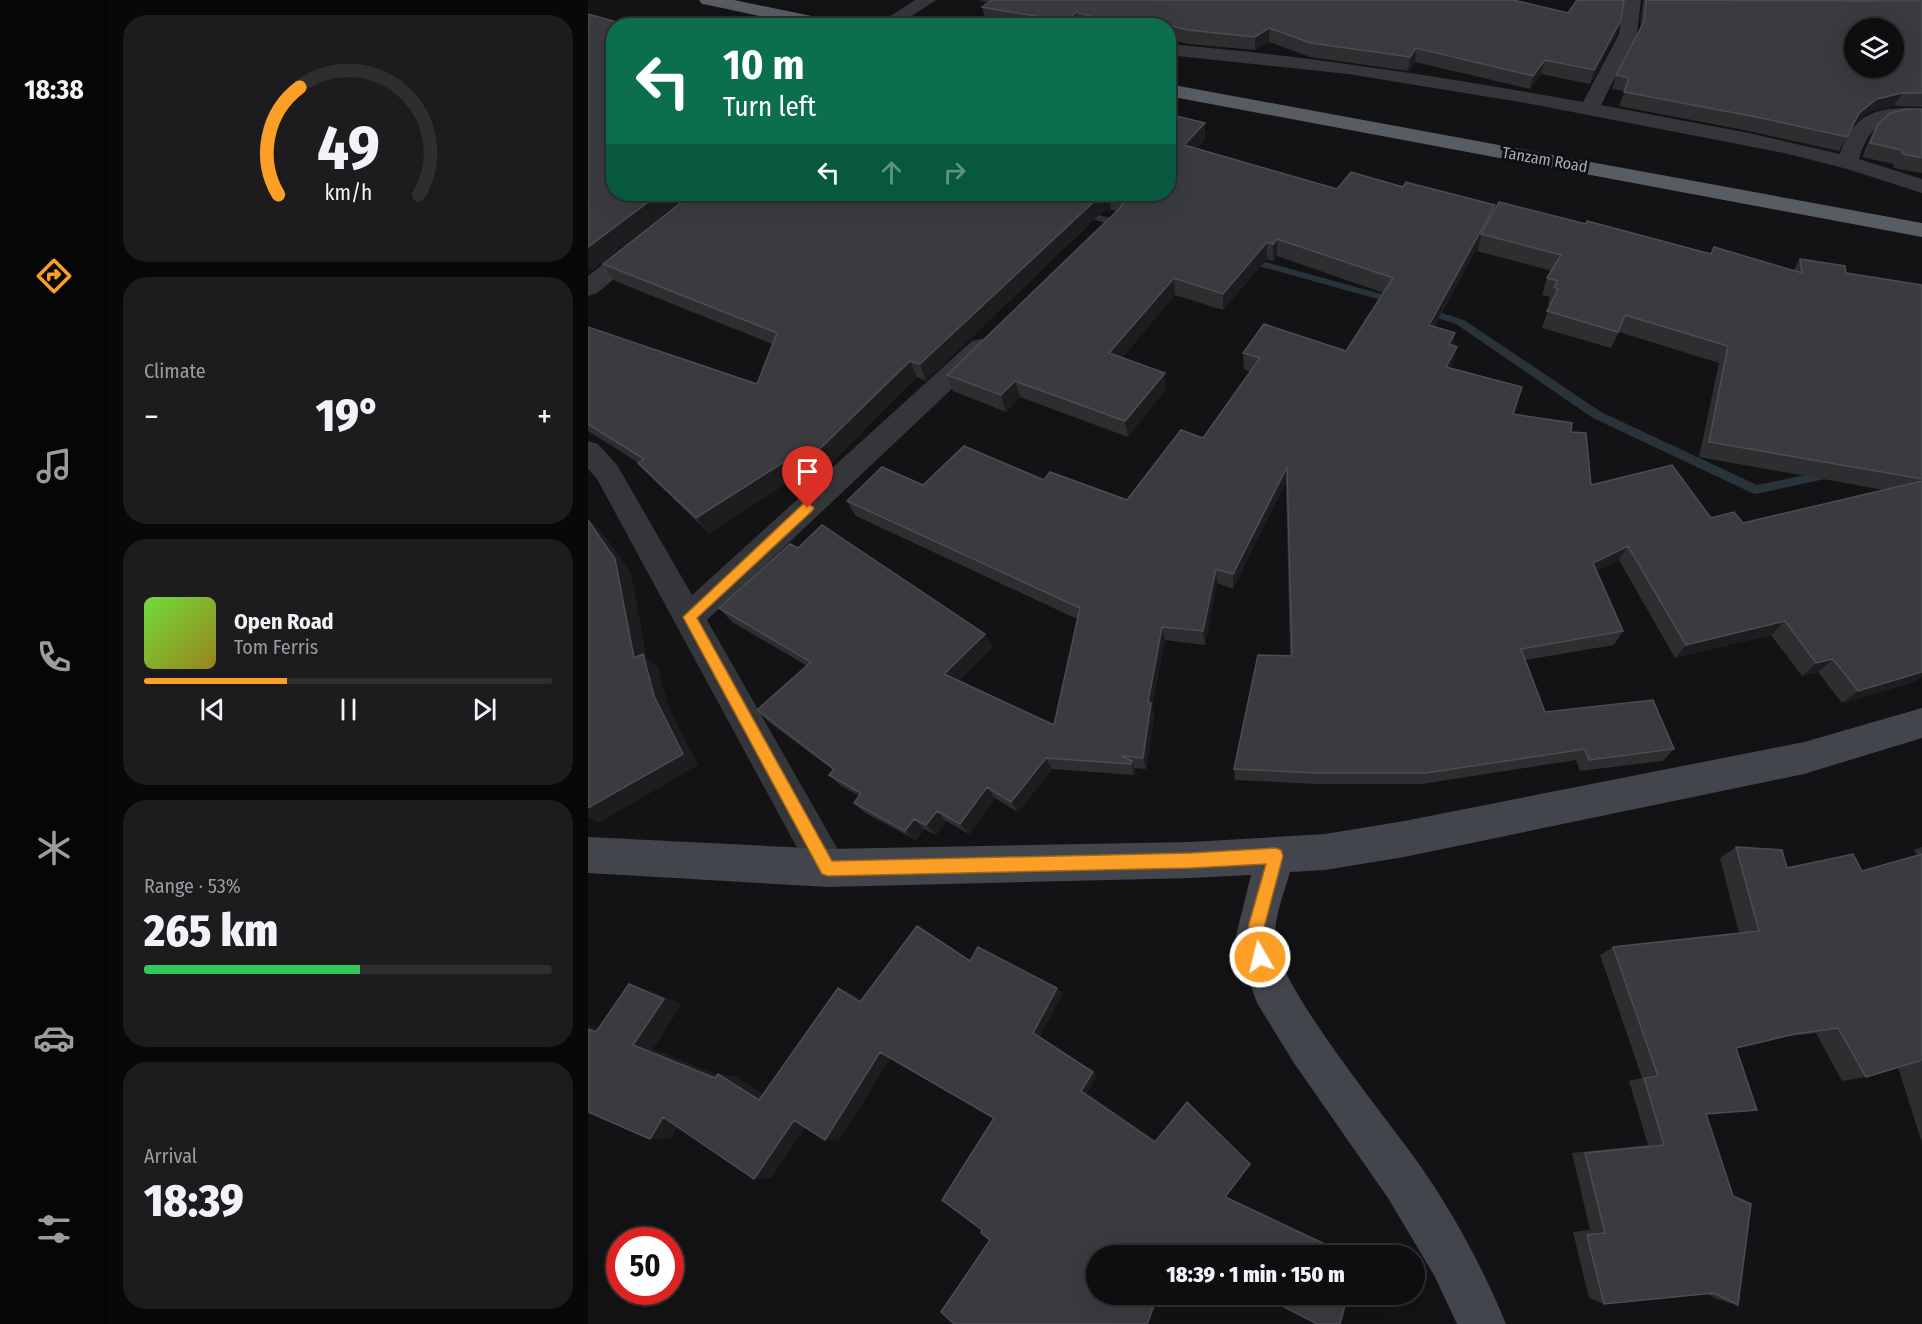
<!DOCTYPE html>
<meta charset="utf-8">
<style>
:root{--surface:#0e0e10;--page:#1c1c1e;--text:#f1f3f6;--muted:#9b9c9f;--line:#2e2e30;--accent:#fb9f26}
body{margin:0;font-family:"Fira Sans Condensed",sans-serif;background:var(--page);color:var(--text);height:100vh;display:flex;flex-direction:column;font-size:22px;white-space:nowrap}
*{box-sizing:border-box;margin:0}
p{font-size:20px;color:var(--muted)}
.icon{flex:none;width:33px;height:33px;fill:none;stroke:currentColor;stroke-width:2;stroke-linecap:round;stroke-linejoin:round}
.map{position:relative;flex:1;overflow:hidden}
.details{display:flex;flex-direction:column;gap:15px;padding:15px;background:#080809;width:480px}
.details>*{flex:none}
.top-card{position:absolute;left:18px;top:18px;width:570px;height:183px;border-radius:24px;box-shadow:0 6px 24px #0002,0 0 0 2px var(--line);background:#0b6e4f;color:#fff;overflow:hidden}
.controls{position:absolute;left:1256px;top:18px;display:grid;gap:12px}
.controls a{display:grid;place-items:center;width:60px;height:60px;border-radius:50%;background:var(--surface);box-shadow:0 6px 24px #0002,0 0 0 2px var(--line);font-size:30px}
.speed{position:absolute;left:18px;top:1227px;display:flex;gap:12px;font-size:30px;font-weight:700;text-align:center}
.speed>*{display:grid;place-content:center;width:78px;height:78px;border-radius:50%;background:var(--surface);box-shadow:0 6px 24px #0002,0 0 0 2px var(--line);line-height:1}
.speed .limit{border:9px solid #d22;background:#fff;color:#111}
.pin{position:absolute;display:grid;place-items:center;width:51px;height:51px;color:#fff;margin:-62px -26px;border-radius:50% 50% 50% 0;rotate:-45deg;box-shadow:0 0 6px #0007}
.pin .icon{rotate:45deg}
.me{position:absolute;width:66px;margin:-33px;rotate:352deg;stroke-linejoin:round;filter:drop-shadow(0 0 4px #0008)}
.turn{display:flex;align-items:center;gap:21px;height:126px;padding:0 18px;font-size:27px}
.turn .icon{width:78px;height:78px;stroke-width:2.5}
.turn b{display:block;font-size:42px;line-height:51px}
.lanes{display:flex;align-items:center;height:57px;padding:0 18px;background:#0003;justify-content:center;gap:30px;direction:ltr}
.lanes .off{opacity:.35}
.big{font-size:45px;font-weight:800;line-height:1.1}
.details .widget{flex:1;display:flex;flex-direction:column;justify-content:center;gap:9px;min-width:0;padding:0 21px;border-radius:24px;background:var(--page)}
.details .dial{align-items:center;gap:0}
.dial svg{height:156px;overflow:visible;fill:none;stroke:var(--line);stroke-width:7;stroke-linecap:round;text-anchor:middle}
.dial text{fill:var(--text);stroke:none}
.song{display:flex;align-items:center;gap:18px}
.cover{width:72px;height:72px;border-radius:9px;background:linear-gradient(135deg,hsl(100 70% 55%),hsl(50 70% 35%))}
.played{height:6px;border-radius:3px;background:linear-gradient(90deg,var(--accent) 35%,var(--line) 35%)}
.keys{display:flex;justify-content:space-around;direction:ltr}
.heat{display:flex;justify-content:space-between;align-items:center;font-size:33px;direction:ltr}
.charge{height:9px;border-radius:4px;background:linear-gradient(90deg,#34c759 53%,var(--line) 0)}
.trip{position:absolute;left:498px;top:1245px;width:339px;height:60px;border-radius:30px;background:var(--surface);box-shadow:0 6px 24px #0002,0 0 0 2px var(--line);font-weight:800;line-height:60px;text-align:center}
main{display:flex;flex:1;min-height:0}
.tab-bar{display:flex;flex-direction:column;width:108px;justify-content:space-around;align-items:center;background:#060606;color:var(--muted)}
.tab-bar .icon{width:42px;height:42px}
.tab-bar .active{color:var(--accent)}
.tab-bar b{font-size:27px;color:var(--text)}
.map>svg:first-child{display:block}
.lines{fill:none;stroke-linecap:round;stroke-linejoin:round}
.stream{fill:#29343a;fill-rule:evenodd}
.minor{fill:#34363a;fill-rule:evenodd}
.secondary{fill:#42454b;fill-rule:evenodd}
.trunk{fill:#585c63;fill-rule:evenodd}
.wall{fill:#2c2e30;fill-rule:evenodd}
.shaded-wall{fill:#1d1d1f}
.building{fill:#393b3e;stroke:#4a4d51;stroke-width:1.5;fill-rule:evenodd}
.route{fill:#fb9f26;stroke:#a36719;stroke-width:1.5}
.labels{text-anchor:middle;stroke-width:6;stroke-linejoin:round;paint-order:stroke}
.far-street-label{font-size:16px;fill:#a4acb6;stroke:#0e0f10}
</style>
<main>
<nav class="tab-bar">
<b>18:38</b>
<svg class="icon active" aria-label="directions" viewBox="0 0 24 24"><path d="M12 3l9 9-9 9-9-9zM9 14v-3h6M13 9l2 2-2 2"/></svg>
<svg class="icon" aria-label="music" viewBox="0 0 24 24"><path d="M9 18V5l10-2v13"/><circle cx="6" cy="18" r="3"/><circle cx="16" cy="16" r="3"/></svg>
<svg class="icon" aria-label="phone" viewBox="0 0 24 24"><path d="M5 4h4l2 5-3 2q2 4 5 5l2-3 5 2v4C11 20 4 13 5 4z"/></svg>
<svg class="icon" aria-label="climate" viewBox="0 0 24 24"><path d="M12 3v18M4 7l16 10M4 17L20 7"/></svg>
<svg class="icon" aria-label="car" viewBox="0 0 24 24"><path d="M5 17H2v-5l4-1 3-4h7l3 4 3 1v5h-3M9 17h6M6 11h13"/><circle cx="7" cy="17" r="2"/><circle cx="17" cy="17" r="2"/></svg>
<svg class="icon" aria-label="filters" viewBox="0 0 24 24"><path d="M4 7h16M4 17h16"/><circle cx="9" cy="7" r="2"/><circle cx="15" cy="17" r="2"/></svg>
</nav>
<section class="details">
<div class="widget dial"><svg viewBox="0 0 100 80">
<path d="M14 69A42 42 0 1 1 86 69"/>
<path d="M14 69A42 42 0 0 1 25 14" stroke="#fb9f26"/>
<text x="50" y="56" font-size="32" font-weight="700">49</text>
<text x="50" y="72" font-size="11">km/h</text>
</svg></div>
<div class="widget"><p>Climate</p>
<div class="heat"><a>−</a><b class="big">19°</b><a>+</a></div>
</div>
<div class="widget">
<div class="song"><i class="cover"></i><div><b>Open Road</b><p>Tom Ferris</p></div></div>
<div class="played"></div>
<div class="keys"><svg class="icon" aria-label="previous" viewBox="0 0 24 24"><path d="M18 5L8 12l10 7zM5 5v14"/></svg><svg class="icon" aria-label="pause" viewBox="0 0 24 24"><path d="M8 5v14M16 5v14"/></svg><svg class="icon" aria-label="next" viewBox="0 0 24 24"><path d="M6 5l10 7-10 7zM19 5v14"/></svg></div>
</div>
<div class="widget"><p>Range · 53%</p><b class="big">265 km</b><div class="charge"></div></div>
<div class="widget"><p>Arrival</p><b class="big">18:39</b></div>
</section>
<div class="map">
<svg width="1334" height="1324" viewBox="0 0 1334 1324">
<rect width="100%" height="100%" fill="#131315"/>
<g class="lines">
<path class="stream" d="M492,210L540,223L542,225L537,228L489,215L487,213Z
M656,256L815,300L816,302L811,305L653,261V257Z
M835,307L876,320L1013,412L1169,485L1241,470L1247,474L1241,478L1168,494L1164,493L1005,418L868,324L831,312V308Z"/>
<path class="minor" d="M327,0H348L309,26H287Z
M1035,0H1053L1049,34L1013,105L1161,133L1252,154C1265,111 1293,106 1334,109V121C1297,118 1282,122 1271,159L1334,179V193L1259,169L1196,153L938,103L760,74L580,55V44C720,56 857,77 995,102L1031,34Z
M106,194H130L9,293L0,296V276Z
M393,339L402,341L406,347L402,353L119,620L253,855L259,868L253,881L240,887L227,881L9,479L0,469V441L10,444L29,465L104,595L384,341Z"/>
<path class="secondary" d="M1334,708V738L1216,774L816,857L737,870L702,872C696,893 686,917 687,939C688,984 801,1121 831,1164C866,1214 895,1268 918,1324H869L847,1277L800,1198L706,1063L669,1003L647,940L663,875L603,878L240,887L0,873V837L240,849L603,842L737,834L816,821L1216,742Z"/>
<path class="trunk" d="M111,0H146L248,21L257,26H219L120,5L114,4Z
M580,84L1334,223V237L580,96Z"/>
</g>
<path class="wall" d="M390,0H925L1029,33L1002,84L953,74L942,89L827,62L820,71L722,57L681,42L667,50L601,44L580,39V26H427L398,20L394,7L400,3Z
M1055,0H1334V107L1306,106L1281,112L1265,125L1251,151L1161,131L1031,106L1037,91L1024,89L1028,75L1052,29Z
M1334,109V173L1310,169L1306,168L1305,164L1274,157L1282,138L1290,124Z
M580,114L617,140L609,148L749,189L815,187L907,205L906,211L998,224L1123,254L1205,271L1212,259L1258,273L1334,285V677L1323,683L1254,703L1230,672L1214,676L1183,635L1087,658L1031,560L1009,571L1035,631L1026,645L937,660L957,712L1086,749L1075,761L992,771L988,760L833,784H729L647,780L646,769L702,656L698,482L645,589L629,583L617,645L577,640L564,706L566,715L558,769L546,768L547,772L546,775L464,769L430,812L407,798L381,834L358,821L348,835L336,829L328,840L277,813L266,803L271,796L253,786L241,775L245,770L182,723L169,710L219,666L144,622L131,608L210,548L397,634L404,647L371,680L466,725L489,619L268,516L259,501L335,485L456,480L539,500L615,438L663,372L656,369L655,353L758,351L796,293L689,256L685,261L679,259L635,310L587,295L534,358L578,389L540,437L432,397L418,412L365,391L359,375L529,211L523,210L514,212L338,381L329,377L224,482L210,476L121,533L64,478L51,463L0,431V327L169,384L184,344L27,281L15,264L104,194H580ZM891,244L889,251L964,271L959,278L954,295L962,297L960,304L962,305L954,328L1023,348L1031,332L1131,363L1111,457L1296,490L1155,523L1123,518L1003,485L983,432L925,414L862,368L865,364L864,345L867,333L846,327Z
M1148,847L1199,868L1274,871L1329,855L1326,850L1334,847V1143L1310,1067L1278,1077L1254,1081L1228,1033L1186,1038L1148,1048L1118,1115L1150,1305L1129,1299L1119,1294L1016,1304L1001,1298L985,1232L1002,1230L984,1153L1060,1145L1041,1081L1054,1078L1012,955L1025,947L1151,933L1132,858Z"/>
<path class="shaded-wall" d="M488,12L490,25L479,26V21Z
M526,19L527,26H523V22Z
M1033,20L1029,33L1002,84L1006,70Z
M681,28V42L667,50V37Z
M828,48L827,62L820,71L822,57Z
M957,60L953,74L942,89L945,76Z
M1314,93L1306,106L1281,112L1263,127L1271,113L1289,99Z
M617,123V140L597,161L596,145Z
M71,194H103L3,271L0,267V247Z
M519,194H521L523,210L514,212L338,381L332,364L512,196Z
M907,205L903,221L893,234L891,244L837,342L841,325Z
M689,239V256L685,261V244Z
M679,242V259L635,310V294Z
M586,278L587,295L524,370L521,353Z
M867,333L863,350L861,344Z
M869,347L865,364L854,384L858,367Z
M322,361L329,377L224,482L214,466Z
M577,373L578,389L540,437L537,421Z
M427,381L432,397L418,412L413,395Z
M199,460L210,476L121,533L108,518Z
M699,467L698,482L645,589V574Z
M0,519L14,532L43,573L59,658L70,667L81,708L110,765L11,823L0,817V808L66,696L46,658Z
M1040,546L1031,560L997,577L1005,563Z
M628,569L629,583L617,645L615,631Z
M1197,621L1183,635L1087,658L1098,645Z
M574,627L577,640L564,706L566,715L558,769L555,758L560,702Z
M397,634L404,647L365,687L356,674Z
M1245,659L1230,672L1214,676L1228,663Z
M1334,672V677L1323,683L1254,703L1270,691Z
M458,758L464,769L430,812L423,802Z
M544,761L547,772L546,775L543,764Z
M399,787L407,798L381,834L372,824Z
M349,811L358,821L348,835L338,825Z
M326,819L336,829L328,840L317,831Z
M41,984L60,990L94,1004L65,1049L135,1077L130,1074L147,1076L187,1102L171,1100L127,1078L45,1045Z
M250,988L263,993L284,1007L272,1002Z
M469,988L475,993L452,1037L510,1075L499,1093L571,1142H567L493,1091L445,1033Z
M0,1025L5,1026L28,1036L8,1032L0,1029Z
M292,1052L304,1056L251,1141L237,1140Z
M75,1117L95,1119L82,1139H62Z
M206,1120L221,1122L183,1178L166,1179Z
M638,1196L765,1256H762L637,1197Z
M570,1294H572L561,1324H559Z"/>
<path class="building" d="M404,0H925L980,13L989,0H1036L1033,20L1006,70L957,60L945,76L828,48L822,57L723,43L681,28L667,37L600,30L580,25L547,26L526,19L523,22L488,12L479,21L464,19L394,7Z
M1058,0L1334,1V93H1314L1289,99L1271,113L1259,137L1168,117L1036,92L1041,78L1028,75L1056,22ZM1266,28H1305V68H1266Z
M0,14L43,26H26V194H71L0,247Z
M1319,109H1334V158L1315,154L1314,150L1282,143L1290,124L1302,113Z
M580,114L617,123L596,145L749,189L763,172L815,187L818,182L907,205L841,325L867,333L861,344L869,347L858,367L934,387L925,414L984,423L983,432L998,433L1003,485L1084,465L1123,518L1146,512L1155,523L1334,481V672L1270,691L1245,659L1228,663L1197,621L1098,645L1040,546L1005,563L1035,631L933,649L957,712L1065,700L1086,749L1001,760L997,749L838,773H730L646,769L670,655L704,656L699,467L645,574L628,569L615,631L574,627L560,702L563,703L555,758L533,756L544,761L543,764L458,758L423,802L399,787L372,824L349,811L338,825L326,819L317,831L266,803L273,793L241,775L246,769L169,710L223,662L131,608L202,544L210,548L234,525L397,634L356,674L466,725L492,608L259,501L294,467L335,485L376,446L456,480L462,472L539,500L593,430L615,438L672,358L655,353L676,324L758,351L805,278L689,239L685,244L679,242L635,294L586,278L521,353L577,373L537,421L427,381L413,395L359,375L531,209L535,203L532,196L523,194H580Z
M104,194H519L512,196L332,364L322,361L214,466L199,460L108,518L50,463L56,459L0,424V327L169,384L189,333L15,264Z
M911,202L998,224L999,221L1123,254L1126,247L1214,273L1212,259L1257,266L1258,273L1334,285V479L1121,442L1140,346L1037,315L1030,332L959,311L970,289L966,287L970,281L959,278L973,255L893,234Z
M0,520L27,559L46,658L55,654L66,696L95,754L0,808Z
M1148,847L1194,850L1199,868L1265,854L1274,871L1334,854V1060L1278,1077L1250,1028L1207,1034L1148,1048L1169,1110L1118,1114L1145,1196L1163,1204L1150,1305L1126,1293L1016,1304L999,1235L1017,1233L997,1153L1076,1145L1056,1078L1070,1076L1025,947L1171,931Z
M329,926L382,961L390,947L469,988L445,1033L505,1072L493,1091L567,1142L599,1102L662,1164L637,1197L762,1256H594L585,1251L584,1256H508V1294H570L559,1324H366L353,1312L402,1240L393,1233L394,1230L354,1200L406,1118L292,1052L237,1140L206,1120L166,1179L75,1117L62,1139L0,1112V1029L8,1032L41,984L76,999L45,1045L127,1078L130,1074L171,1100L250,988L272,1002Z
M671,1294H760L752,1324H729Z"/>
<path class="route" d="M220,503L226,508L224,511L109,618L244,861L603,853L688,848L693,850L695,856L677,924L675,940L681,957L678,963L672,965L667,963L659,940L661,924L678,864L603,868L240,876L234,874L95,617L215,504Z"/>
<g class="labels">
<g class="far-street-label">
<text transform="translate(957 159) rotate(10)" y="6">Tanzam Road</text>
</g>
</g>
</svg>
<div class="controls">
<a><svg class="icon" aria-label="layers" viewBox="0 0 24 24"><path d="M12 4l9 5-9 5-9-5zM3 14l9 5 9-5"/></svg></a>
</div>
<div class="speed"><div class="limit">50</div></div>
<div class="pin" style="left:220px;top:508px;background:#d93025"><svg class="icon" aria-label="arrive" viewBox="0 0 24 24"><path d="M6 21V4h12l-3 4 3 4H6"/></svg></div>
<svg class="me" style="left:672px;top:957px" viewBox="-20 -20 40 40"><circle r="17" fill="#fb9f26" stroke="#fff" stroke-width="3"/><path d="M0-11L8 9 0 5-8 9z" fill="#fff"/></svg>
<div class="trip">18:39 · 1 min · 150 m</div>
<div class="top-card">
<div class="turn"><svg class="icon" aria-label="left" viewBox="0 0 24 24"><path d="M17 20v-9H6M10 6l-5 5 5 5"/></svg><div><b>10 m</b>Turn left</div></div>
<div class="lanes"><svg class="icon" aria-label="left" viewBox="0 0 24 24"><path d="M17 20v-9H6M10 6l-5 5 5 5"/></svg><svg class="icon off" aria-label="ahead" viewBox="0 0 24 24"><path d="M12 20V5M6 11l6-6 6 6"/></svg><svg class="icon off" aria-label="right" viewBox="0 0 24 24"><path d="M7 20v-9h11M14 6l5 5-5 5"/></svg></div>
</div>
</div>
</main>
